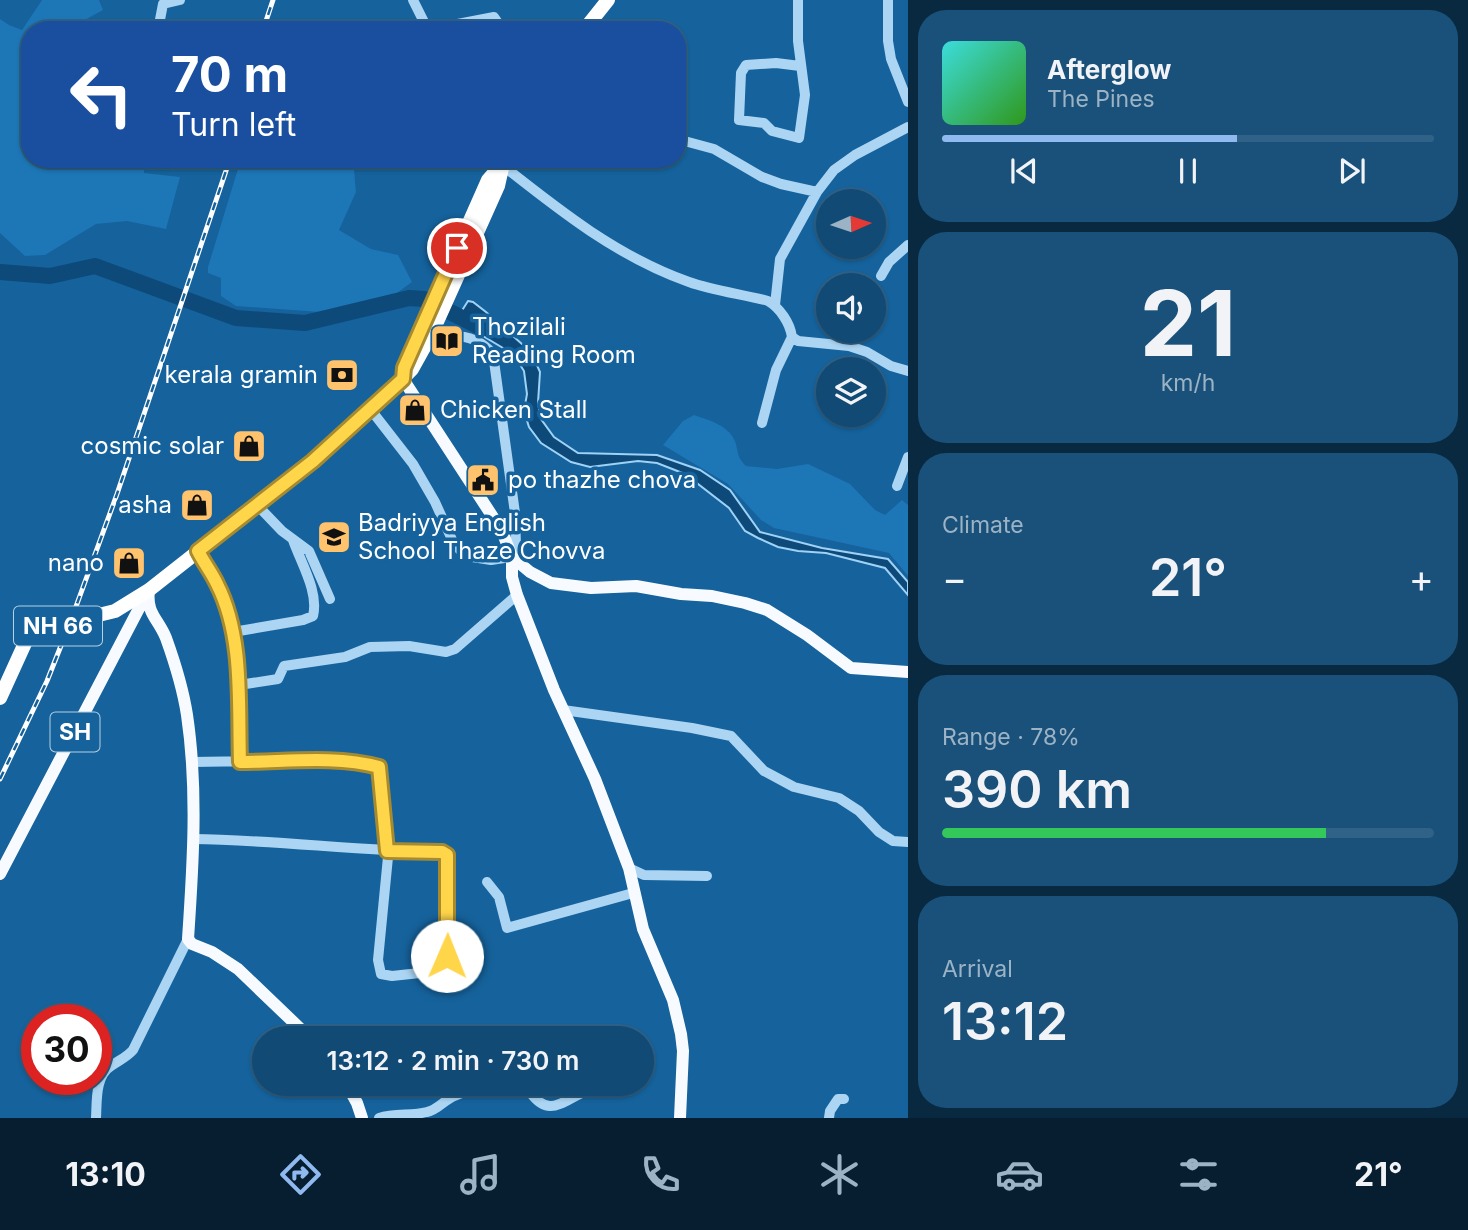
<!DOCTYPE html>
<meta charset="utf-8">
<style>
:root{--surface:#104a75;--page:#19517a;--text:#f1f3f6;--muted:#9cb3c5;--line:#306287;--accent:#90b9f0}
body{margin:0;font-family:Inter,sans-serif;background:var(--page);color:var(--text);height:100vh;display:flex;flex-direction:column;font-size:26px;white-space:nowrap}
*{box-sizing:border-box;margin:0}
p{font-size:23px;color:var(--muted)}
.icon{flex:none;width:38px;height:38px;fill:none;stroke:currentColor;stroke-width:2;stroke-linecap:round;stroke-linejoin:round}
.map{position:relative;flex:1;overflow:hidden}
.sheet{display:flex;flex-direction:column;gap:10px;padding:10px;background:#092940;width:560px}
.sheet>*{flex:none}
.banner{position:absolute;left:21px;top:21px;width:665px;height:147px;border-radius:28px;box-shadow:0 2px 5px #0004,0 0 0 2px var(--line);background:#1a4fa0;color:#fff;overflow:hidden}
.needle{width:46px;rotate:87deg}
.tools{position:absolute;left:816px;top:189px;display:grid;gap:14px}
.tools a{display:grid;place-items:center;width:70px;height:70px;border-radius:50%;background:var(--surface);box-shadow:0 2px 5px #0004,0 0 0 2px var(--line);font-size:35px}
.speed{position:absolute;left:21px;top:1004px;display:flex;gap:14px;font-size:35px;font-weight:700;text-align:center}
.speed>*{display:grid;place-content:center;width:91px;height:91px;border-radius:50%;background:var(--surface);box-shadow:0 2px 5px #0004,0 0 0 2px var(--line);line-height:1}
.speed .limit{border:10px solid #d22;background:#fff;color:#111}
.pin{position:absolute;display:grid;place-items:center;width:60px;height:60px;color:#fff;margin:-30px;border:4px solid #fff;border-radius:50%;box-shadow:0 2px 7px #0007}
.me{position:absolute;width:77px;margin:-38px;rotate:1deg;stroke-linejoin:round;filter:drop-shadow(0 0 5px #0008)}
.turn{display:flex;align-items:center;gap:24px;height:147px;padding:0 35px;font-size:32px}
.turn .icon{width:91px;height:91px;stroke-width:2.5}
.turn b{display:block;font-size:49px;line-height:60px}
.big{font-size:52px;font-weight:600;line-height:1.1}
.sheet .widget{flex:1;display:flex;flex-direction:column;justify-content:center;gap:10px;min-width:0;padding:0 24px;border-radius:28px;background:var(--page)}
.sheet .dial{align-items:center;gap:0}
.dial b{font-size:91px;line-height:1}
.song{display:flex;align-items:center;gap:21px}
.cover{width:84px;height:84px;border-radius:10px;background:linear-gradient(135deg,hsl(180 70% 55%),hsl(110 70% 35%))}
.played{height:7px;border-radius:4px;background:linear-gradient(90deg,var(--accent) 60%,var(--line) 60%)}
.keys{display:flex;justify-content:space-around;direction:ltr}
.heat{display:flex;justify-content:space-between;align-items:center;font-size:38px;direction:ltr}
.charge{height:10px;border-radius:5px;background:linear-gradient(90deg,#34c759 78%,var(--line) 0)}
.trip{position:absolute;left:252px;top:1026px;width:402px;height:70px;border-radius:35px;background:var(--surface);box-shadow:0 2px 5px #0004,0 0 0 2px var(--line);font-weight:600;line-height:70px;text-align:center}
.tab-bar{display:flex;height:112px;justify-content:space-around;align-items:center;background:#061e2f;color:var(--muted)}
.tab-bar .icon{width:49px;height:49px}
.tab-bar .current{color:var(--accent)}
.tab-bar b{font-size:32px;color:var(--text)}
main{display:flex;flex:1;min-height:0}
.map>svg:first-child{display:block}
.green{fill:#1d76b6}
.water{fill:#0d4979;stroke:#9ed2f6;stroke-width:2}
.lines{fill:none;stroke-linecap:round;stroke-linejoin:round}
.river{stroke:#0d4979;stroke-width:16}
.minor{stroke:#abd5f3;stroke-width:10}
.major{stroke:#f7fbff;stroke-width:12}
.highway{stroke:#fff;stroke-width:14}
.rail-casing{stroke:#fff;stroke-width:5}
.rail{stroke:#15629c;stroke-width:2.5;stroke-dasharray:8;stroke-linecap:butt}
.route-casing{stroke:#a68a30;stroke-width:18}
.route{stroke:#ffd54a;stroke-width:12}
.labels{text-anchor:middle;stroke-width:7;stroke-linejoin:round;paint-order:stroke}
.shield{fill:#15629c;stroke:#b9d0e1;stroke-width:2}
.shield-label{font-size:23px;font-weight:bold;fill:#fff}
.poi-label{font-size:24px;fill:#fff;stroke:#15629c;text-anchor:start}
</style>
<main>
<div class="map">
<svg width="908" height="1118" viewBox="0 0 908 1118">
<rect width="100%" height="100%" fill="#15629c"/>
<path class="green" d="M42,0H99L103,10L83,21L79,30H30V159H144V173L180,177L166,229L127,221L96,224L45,255L25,256L0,233V19L9,25L22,30Z
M241,159H353L356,192L339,230L371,249L398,255L412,282L397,293L320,312L236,306L221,296V278L208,273V267Z
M694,415C709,420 728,425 735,441C739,453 736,456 746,466L777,469L808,464L850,484L875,510L885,515L902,500L908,505V576L889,553L774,528L761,520L728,484L663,445L683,421Z"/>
<path class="water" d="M468,301L473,302L486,312L531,352L540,372L538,403L541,419L554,437L578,453L657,455L700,470L730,490L760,532L822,548L888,559L908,582V595L885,568L826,553L798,551L778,547L758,538L745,531L729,508L685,474L657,463L638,461L590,467L571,462L541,443L529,427L524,411L527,394L524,371L517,360L503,348L456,320Z"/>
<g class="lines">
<path class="river" d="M0,272L50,276L95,266L236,318L305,323L409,298L424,299L478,326"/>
<path class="minor" d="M413,0L424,22L437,28L494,17L503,30
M798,0V41L805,95L799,138L772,131L764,123L739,120L741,73L746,65L776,63L800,66
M888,0V41L891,59L908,102
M158,30L163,4L180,0
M677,139L714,149L762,177L781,184L817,192
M502,165C560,211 618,257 689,282C714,291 742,294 768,301C780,308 790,323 792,337L798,341L849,346L867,352L891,366L908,371
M881,276L889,262L908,245
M775,305L780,259L817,192L834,170L855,155L908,127
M371,410L413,464L435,502L454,544L466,556L491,560L512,557L516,546L515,513L493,354C476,334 452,333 428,339
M762,423L776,370L792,337
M897,486L908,457
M257,505L282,531L309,551L330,599
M198,551C204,562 212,573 217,584C244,637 238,705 240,762
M233,632L303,620L313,616C319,592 301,563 293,540
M239,685L278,679L284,666L345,657L370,647L409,646L446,652L455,649L517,595
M563,710L692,728L731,736L764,771L794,787L839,798L859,811L879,832L893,841L908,842
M192,762L321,760L365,763L379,767L387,851L388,857L378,960L381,974L392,976L429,972L447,956V855L442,852C359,851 276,840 193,839
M629,868L644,875L707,876
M487,882L499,897L507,928L633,893
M96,1118C97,1101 95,1076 111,1066C119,1060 126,1058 133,1050L188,939
M379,1118C395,1113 411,1116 427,1112C438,1110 444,1100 454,1096C478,1086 505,1090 530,1092C548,1117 560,1103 582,1093
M829,1118L830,1111L838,1099H844"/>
<path class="major" d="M403,379L502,531L512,557V577L517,595L554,690L595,779L629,868L643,929L673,1000L681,1034L683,1051L680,1118
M512,557L530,572L551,583L591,588L636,586L681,594L712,596L745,603L767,610L807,635L851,668L908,672
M149,590C146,614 158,618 166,638C175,663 183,689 187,715C198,789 193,865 188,939L192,944L212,952L238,969L310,1038
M0,874L146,595
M346,1083L357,1103L362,1118"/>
<path class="highway" d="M584,30L608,0
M404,370L488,180L501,165
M0,698L26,641L41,629L115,611L149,590L313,461L378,404L412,369L432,333L498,186L504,159"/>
<g class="rail-casing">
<path id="rail" d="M263,30L273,0
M0,779L47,681L70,623L117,494L230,159"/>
</g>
<use href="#rail" class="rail"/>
</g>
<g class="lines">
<g class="route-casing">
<path id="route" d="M447,956V855L442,852L387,851L379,767C335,755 285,762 240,762C238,704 244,637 217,584C212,573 204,563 198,551L313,461L403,379L404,368L457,248"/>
</g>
<use href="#route" class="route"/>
</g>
<defs>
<g id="library-square" transform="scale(1.75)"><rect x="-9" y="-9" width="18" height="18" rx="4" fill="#ffc26d" stroke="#15629c"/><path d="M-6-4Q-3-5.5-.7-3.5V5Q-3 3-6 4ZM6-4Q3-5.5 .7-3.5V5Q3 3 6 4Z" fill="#111"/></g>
<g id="bank-square" transform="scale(1.75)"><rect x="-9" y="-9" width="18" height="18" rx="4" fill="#ffc26d" stroke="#15629c"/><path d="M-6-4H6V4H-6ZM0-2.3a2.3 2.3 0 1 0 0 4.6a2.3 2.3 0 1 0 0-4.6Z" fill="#111"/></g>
<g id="shop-square" transform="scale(1.75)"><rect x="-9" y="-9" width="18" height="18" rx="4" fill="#ffc26d" stroke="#15629c"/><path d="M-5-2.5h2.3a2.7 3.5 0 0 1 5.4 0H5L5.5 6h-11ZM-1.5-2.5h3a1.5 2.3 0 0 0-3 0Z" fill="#111"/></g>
<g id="civic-square" transform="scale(1.75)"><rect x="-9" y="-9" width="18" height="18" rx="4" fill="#ffc26d" stroke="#15629c"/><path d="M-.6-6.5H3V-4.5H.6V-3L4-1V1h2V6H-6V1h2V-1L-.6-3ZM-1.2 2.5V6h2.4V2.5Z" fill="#111"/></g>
<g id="school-square" transform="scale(1.75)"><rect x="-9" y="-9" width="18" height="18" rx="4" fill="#ffc26d" stroke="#15629c"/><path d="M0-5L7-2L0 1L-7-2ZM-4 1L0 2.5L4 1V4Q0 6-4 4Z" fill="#111"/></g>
</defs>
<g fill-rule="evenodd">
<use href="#library-square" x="447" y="341"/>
<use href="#bank-square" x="342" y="375"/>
<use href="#shop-square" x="415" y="410"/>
<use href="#shop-square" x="249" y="446"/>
<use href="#civic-square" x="483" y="480"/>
<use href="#shop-square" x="197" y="505"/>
<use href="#school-square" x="334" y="537"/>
<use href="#shop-square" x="129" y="563"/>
</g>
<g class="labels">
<g class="shield">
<rect x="14" y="606.5" width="88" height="39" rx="5"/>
<rect x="50.5" y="712.5" width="49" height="39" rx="5"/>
</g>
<g class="shield-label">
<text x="58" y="634">NH 66</text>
<text x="75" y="740">SH</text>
</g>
<g class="poi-label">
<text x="472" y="335">Thozilali<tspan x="472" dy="28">Reading Room</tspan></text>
<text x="318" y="383" text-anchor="end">kerala gramin</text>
<text x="440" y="418">Chicken Stall</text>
<text x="224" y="454" text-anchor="end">cosmic solar</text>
<text x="508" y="488">po thazhe chova</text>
<text x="172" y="513" text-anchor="end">asha</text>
<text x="358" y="531">Badriyya English<tspan x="358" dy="28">School Thaze Chovva</tspan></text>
<text x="104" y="571" text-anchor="end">nano</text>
</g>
</g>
</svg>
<div class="tools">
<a><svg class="needle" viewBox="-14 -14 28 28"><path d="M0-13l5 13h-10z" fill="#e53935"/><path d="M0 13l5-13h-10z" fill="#9cb3c5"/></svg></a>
<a><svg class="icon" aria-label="sound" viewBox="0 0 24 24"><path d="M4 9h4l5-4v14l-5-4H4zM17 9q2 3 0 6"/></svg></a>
<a><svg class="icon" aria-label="layers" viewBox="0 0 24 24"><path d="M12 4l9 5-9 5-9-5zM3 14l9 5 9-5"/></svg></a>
</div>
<div class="speed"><div class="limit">30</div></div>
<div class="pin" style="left:457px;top:248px;background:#d93025"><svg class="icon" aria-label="arrive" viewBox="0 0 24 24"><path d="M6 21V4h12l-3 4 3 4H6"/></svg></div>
<svg class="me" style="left:447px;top:956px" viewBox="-20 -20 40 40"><circle r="19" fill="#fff"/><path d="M0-13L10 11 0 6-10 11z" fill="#ffd54a"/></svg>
<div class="trip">13:12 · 2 min · 730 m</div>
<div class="banner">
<div class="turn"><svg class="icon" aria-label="left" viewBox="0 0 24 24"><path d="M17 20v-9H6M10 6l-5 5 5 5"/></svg><div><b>70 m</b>Turn left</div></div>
</div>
</div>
<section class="sheet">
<div class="widget">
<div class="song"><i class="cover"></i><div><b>Afterglow</b><p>The Pines</p></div></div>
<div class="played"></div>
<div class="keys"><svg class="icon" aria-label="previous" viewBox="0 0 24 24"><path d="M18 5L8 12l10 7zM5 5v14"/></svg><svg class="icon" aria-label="pause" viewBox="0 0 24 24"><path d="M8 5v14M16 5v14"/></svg><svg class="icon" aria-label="next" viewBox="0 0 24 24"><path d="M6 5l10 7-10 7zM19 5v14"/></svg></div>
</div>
<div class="widget dial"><b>21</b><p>km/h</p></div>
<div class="widget"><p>Climate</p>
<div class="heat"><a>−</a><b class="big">21°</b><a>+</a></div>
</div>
<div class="widget"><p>Range · 78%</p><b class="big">390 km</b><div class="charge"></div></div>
<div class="widget"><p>Arrival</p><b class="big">13:12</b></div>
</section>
</main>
<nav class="tab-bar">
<b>13:10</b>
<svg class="icon current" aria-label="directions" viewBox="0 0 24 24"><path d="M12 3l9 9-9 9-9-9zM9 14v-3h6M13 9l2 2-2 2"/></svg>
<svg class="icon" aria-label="music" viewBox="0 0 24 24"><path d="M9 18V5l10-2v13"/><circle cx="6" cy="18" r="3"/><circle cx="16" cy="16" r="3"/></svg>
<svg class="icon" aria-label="phone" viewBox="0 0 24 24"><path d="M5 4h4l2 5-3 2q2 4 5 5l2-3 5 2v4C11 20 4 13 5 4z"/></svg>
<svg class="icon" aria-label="climate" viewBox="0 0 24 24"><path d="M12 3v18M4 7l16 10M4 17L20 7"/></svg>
<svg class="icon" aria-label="car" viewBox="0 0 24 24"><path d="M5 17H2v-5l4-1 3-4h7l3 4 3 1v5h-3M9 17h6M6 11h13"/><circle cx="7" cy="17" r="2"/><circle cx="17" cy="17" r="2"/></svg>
<svg class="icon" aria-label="filters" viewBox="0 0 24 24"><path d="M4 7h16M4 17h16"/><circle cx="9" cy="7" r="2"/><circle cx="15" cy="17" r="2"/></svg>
<b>21°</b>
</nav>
